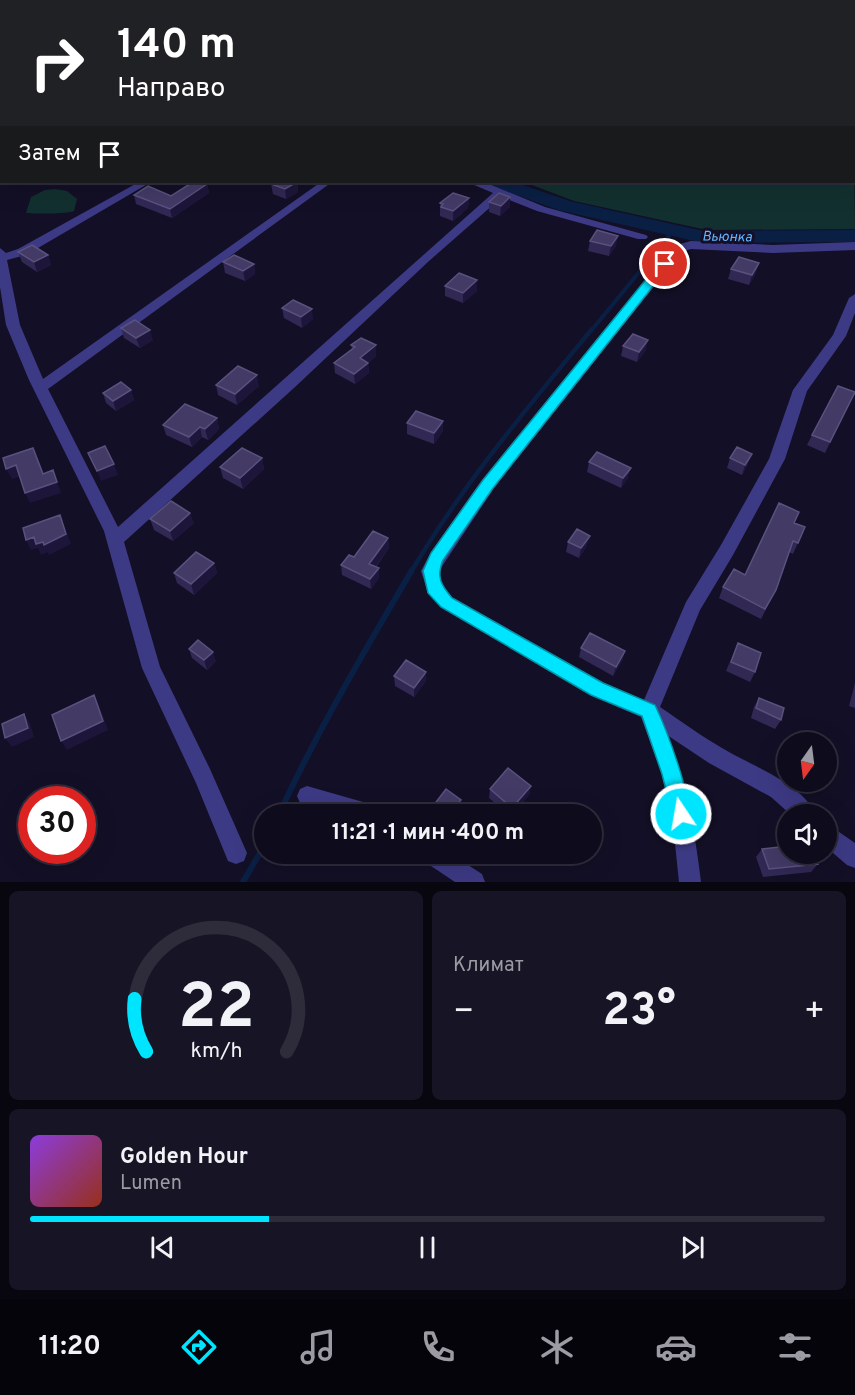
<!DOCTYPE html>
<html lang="ru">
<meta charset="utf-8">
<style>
:root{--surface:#0e0b1c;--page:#171425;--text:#f1f3f6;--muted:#9b9ba3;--line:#2e2b3b;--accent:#00e5ff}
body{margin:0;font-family:Overpass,sans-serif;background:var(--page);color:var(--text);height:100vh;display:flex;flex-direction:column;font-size:22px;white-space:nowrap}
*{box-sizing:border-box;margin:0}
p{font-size:20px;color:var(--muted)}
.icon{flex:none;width:33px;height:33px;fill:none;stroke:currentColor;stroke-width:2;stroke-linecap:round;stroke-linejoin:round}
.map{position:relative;height:882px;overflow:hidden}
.sheet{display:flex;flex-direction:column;gap:9px;padding:9px;background:#08060f;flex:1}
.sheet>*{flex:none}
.top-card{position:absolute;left:0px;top:0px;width:855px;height:183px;box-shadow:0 6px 24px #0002,0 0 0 2px var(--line);background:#202124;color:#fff;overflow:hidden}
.needle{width:39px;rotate:194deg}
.controls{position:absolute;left:777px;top:732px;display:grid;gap:12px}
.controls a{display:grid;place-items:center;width:60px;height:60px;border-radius:50%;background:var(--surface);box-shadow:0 6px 24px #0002,0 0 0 2px var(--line);font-size:30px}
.speed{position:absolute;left:18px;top:786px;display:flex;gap:12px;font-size:30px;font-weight:700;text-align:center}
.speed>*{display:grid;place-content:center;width:78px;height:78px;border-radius:50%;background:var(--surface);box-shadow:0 6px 24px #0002,0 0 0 2px var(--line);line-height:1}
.speed .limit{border:9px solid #d22;background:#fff;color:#111}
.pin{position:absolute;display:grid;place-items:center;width:51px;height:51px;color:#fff;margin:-26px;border:3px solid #fff;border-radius:50%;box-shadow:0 2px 6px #0007}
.me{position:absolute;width:66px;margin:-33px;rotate:348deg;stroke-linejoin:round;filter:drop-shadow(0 0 4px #0008)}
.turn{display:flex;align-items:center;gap:21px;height:126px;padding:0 18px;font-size:27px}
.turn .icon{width:78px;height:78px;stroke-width:2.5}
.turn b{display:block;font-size:42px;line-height:51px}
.then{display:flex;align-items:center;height:57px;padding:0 18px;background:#0003;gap:12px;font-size:22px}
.big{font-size:45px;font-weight:700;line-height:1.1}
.sheet .widget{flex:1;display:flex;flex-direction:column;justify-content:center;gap:9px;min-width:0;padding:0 21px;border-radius:9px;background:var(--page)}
.sheet .dial{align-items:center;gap:0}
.dial svg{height:156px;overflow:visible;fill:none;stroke:var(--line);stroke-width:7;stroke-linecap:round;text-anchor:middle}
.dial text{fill:var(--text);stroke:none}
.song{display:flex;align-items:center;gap:18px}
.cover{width:72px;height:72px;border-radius:9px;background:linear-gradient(135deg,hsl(270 70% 55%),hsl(10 70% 35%))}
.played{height:6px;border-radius:3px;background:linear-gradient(90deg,var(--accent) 30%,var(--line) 30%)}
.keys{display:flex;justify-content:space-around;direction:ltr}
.heat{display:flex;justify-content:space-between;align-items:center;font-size:33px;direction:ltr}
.sheet .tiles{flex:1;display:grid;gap:9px;grid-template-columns:1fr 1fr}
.widget:last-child{grid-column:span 2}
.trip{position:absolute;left:254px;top:804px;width:348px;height:60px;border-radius:30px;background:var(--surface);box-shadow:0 6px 24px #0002,0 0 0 2px var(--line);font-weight:700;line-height:60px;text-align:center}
.tab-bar{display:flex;height:96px;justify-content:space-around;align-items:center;background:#06040b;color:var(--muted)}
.tab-bar .icon{width:42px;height:42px}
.tab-bar .on{color:var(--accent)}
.tab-bar b{font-size:27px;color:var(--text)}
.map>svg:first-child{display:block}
.green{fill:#12302f}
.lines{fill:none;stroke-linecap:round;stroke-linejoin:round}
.stream-far2{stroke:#0a1f44;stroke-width:4}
.stream-far1{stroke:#0a1f44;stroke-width:4.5}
.stream{stroke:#0a1f44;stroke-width:6}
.river{fill:#0a1f44;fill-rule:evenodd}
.minor{fill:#3d3a85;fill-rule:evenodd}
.major{fill:#c25bff;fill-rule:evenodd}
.wall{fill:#312854}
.shaded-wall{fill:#1d163a}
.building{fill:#433a66;stroke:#5a527e;stroke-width:1.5}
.route{fill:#00e5ff;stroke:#0095a6;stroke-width:1.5}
.labels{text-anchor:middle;stroke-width:6;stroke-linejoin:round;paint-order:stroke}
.far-water-label{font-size:14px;font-style:italic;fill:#62b6ff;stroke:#130f26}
</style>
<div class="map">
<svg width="855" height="882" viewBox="0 0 855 882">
<rect width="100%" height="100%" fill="#130f26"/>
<path class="green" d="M32,0H336L340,1H28Z
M425,0H855V78L854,80V2Z
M854,152L855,229L707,230L574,201L524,182H854Z
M55,189L67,191L77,199L74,211C67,214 35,214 26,213L31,197L45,190Z"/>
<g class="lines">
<path class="stream-far2" d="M591,331L672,232"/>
<path class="stream-far1" d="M411,572C463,484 528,407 592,329"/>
<path class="stream" d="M279,814C318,730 365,650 412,570
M243,882L264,846"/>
<path class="river" d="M489,182H514L570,201L703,231L855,230V242L703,243L558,210L491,186Z"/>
<path class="minor" d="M2,0H11L2,2V4L0,2Z
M0,10H2V14H0Z
M0,72H2V78H0Z
M0,150H2L0,157Z
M139,182H151L26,255L7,260L20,325L43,379L321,182H332L48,389L118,527L493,193L472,184L471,182H484L545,207L646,235L648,237L646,239H638L537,211L502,197L429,261L295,387L124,542L160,667L210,769L247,853L244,861L236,864L228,861L196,783L142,668L104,531L29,380L6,325L0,287V248L6,253L18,249Z
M691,241L773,245L855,242V250L773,253L691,249L681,252L494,488L439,571L442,585L452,597L604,683L644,700L686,602L721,545L769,459L793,390L833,335L849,298L855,294V313L846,336L807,391L785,459L733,555L700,610L660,707C681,721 701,736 722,748C749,765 803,783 815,814H790L771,797L709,763L667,735C686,783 695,831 701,882H679L674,834L662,774L641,717L590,695L440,607L428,593L421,571L431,552L482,480L673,246Z
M307,786L370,804L377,807L380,814C353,817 326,814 300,803L297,796L300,789Z
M826,823L855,843V868L847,865L826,847Z
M422,854H451L482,874L485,882H455L425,862Z"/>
<path class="major" d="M349,0H358L360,2H350Z
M854,144H855V150H854Z"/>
</g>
<path class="wall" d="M855,96V129L854,130V98Z
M297,182L298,192L286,199L273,194L271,184Z
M207,184L209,193L172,218L136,204L134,195L171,196Z
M510,197V207L500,216L489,212V202Z
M469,198L468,208L453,221L440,216V203Z
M590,241L616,246L609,256L588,251Z
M18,252L48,255L51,265L37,272L22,262Z
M223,262L254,264L255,274L245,281L225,273Z
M731,269L756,273L749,285L728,279Z
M477,280V291L463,303L445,296V286Z
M282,308L313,319L302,328L284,318Z
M121,328L153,340L140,348L124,338Z
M351,345L376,356L368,363L369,373L355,384L335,373L334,363L352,349Z
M623,346L646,350L637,362L621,356Z
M216,385L259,386L237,405L218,395Z
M131,390L134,400L116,411L106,403L103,393Z
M855,392L825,453L807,445L812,435Z
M217,418L219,429L208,440L202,437L192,447L166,435L163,425Z
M407,423L443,431L434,444L407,434Z
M262,458L264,469L243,489L223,478L220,467Z
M730,458L748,464L742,475L727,468Z
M589,462L628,478L621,488L587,472Z
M150,519L194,523L173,541L154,530Z
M794,523L805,527L793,554L789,552L776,590L761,619L719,598L723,587L745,575Z
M388,538L389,548L376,567L379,578L371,589L342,575L341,565L354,557Z
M568,542L587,546L579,558L566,552Z
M214,563L217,573L194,595L177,583L174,573Z
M738,643L755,672L750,682L726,671Z
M581,648L625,651L622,661L613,676L579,657Z
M189,649L216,661L207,670L192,658Z
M426,672V681L414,697L395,686L394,676Z
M855,683V708L849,706Z
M759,698L781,720L775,729L751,718L754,707Z
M531,786L529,795L513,814H508L489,798L490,789Z
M762,849L818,864L811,872L763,877L756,857Z"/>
<path class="shaded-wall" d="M297,182L298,192L286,199L285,189Z
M207,184L209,193L172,218L170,209Z
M510,197V207L500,216L501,206Z
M469,198L468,208L453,221V211Z
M618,236L616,246L609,256L611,246Z
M48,255L51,265L37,272L34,262Z
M759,263L756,273L749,285L752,275Z
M254,264L255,274L245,281L243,271Z
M477,280V291L463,303V293Z
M312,309L313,319L302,328L301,317Z
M150,330L153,340L140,348L136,338Z
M648,340L646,350L637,362L639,352Z
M376,345V356L366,364L368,363L369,373L355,384L354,374L360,358Z
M257,375L259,386L237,405L235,394Z
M131,390L134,400L116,411L113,401Z
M217,418L219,429L208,440L205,429Z
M443,421V431L434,444V433Z
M200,427L202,437L192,447L189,437Z
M752,454L748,464L742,475L745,465Z
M262,458L264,469L243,489L240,478Z
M114,464L118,475L101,481L97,471Z
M16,465L21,476L12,479L6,469Z
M631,468L628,478L621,488L623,478Z
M53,470L61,493L30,503L25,493Z
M190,513L194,523L173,541L170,531Z
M60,515L71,544L49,555L48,552L41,555L38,548L31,550L26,540Z
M590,536L587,546L579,558L581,548Z
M388,538L389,548L370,574L369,564Z
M214,563L217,573L194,595L191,584Z
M379,568V578L371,589L370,579Z
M625,651L622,661L613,676L616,667Z
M213,652L216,661L207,670L204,660Z
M426,672V681L414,697V688Z
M94,695L99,705L108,730L67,750L61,741Z
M24,714L30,723L34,737L12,747L5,738Z
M531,786L529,795L513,814H511L512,808Z
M461,800V808L456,814H450Z"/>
<path class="building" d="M855,96V120H854V98Z
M193,182H205L207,184L170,209L134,195L148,186L171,196Z
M275,182H297L285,189L271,184Z
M453,193L469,198L453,211L441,207L443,204L440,203Z
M499,193L510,197L501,206L489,202Z
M597,230L618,236L611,246L590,241Z
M32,245L48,255L34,262L18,252Z
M234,255L254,264L243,271L223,262Z
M739,257L759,263L752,275L731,269Z
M459,273L477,280L463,293L445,286Z
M293,300L312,309L301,317L282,308Z
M135,320L150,330L136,338L121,328Z
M633,334L648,340L639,352L623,346Z
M361,338L376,345L360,358L368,363L354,374L334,363L355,347L351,345Z
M238,366L257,375L235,394L216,385Z
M121,382L131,390L113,401L103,393Z
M838,386L855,392L830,442L812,435Z
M185,404L217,418L205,429L200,427L189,437L163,425Z
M416,411L443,421L434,433L407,423Z
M105,446L114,464L97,471L88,453Z
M737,447L752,454L745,465L730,458Z
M33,448L43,474L53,470L57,482L25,493L16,465L6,469L3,458Z
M242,448L262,458L240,478L220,467Z
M597,452L631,468L623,478L589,462Z
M171,501L190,513L170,531L150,519Z
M779,503L799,512L794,523L805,527L798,543L793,541L776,590L765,609L723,587L734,569L745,575Z
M60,515L66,534L44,545L43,542L36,544L34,537L26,540L23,528Z
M577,529L590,536L581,548L568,542Z
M373,531L388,538L369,564L379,568L370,579L341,565L349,555L354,557Z
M196,552L214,563L191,584L174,573Z
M590,633L625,651L616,667L581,648Z
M198,640L213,652L204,660L189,649Z
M738,643L761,653L755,672L731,662Z
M406,660L426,672L414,688L394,676Z
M94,695L103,721L61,741L52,715Z
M759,698L784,708L781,720L756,708Z
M24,714L28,728L5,738L2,724Z
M508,768L531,786L512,808L490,789Z
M446,789L461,800L450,814H436L430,810Z
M788,846V854H814L818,864L769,869L762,849Z"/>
<path class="route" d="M665,260L670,264L669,266L493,488L443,560C436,577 441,585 452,598L603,683L655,705C665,726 695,802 687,821L681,824L674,821L662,774L642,716L591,695L441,607L428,593L423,571L431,553L483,480L661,261Z"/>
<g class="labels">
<g class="far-water-label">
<text transform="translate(727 236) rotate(1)" y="5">Вьюнка</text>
</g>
</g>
</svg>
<div class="controls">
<a><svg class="needle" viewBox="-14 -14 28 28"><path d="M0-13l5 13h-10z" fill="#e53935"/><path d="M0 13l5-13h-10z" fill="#9b9ba3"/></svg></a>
<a><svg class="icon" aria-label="sound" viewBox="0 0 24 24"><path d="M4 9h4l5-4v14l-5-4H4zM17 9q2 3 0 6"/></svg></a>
</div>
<div class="speed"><div class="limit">30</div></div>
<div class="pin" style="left:665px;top:264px;background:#d93025"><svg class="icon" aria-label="arrive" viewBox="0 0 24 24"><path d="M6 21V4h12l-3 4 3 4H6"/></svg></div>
<svg class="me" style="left:681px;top:814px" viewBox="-20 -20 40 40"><circle r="17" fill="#00e5ff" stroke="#fff" stroke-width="3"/><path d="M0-11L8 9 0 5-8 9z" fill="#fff"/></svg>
<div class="trip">11:21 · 1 мин · 400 m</div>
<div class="top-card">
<div class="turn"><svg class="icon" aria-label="right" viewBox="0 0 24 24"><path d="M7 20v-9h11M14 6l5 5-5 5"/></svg><div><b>140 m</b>Направо</div></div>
<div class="then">Затем<svg class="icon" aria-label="arrive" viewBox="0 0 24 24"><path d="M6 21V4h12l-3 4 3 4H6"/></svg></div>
</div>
</div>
<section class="sheet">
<div class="tiles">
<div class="widget dial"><svg viewBox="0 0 100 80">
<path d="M14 69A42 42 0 1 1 86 69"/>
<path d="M14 69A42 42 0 0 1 8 42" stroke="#00e5ff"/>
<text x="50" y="56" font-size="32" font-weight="700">22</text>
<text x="50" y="72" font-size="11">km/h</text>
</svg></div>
<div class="widget"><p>Климат</p>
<div class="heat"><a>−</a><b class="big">23°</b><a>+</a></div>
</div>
<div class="widget">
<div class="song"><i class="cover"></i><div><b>Golden Hour</b><p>Lumen</p></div></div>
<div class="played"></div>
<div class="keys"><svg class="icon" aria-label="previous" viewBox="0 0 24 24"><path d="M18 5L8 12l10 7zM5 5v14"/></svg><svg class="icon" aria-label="pause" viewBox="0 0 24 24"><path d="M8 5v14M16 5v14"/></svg><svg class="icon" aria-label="next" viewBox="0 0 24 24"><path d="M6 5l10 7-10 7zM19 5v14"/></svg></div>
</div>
</div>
</section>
<nav class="tab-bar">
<b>11:20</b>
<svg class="icon on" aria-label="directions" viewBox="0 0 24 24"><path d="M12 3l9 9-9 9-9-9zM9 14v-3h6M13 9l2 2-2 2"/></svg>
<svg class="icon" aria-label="music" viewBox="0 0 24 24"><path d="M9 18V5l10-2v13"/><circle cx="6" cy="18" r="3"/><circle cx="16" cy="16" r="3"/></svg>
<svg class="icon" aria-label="phone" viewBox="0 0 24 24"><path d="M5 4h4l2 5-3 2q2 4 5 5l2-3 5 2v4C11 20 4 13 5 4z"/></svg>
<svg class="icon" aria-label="climate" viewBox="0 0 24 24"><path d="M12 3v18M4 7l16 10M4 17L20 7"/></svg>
<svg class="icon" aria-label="car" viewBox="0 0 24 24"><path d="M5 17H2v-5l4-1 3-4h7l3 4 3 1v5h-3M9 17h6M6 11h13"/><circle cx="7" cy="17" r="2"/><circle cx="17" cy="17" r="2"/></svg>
<svg class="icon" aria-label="filters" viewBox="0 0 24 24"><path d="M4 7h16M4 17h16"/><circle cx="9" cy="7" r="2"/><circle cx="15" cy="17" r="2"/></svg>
</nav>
